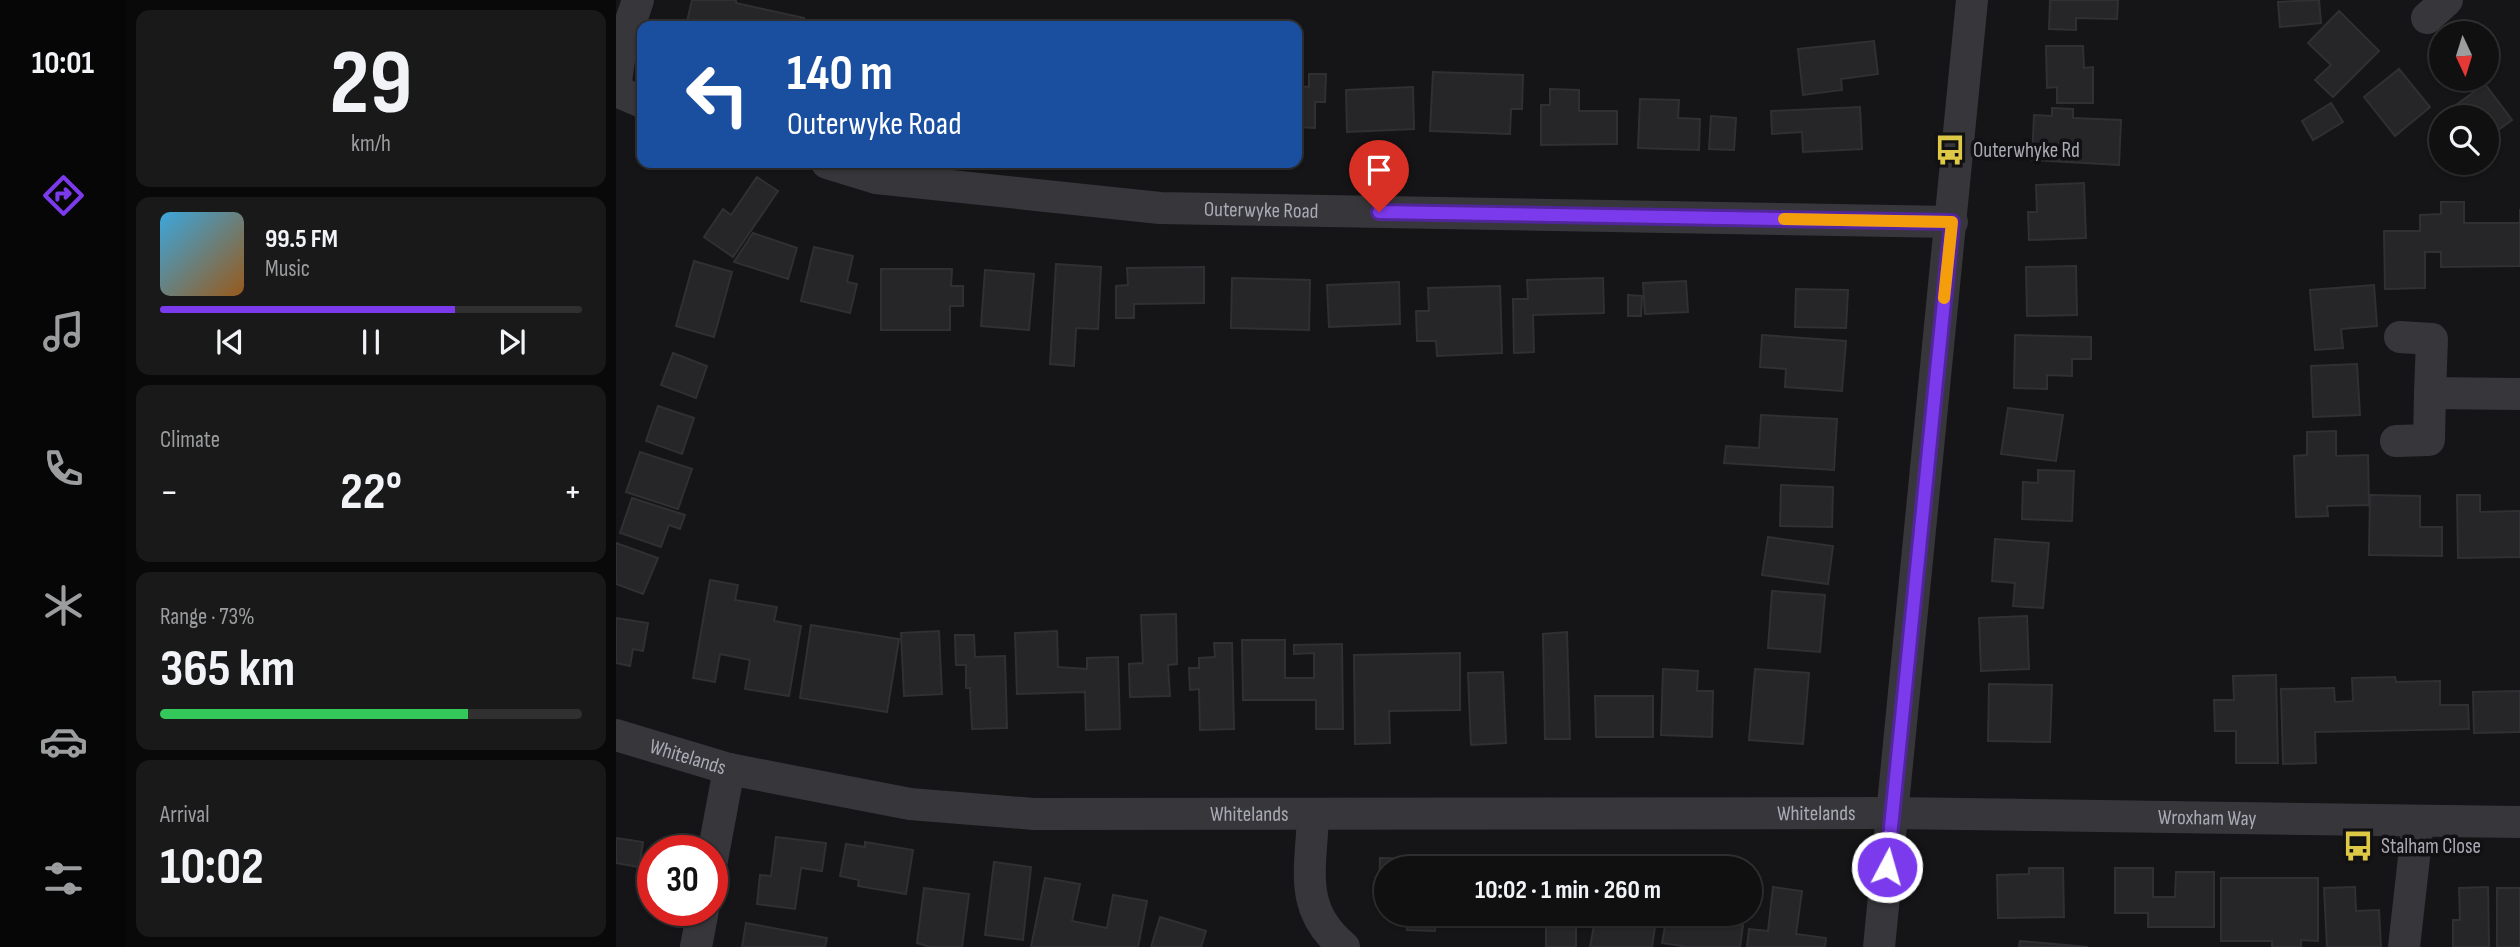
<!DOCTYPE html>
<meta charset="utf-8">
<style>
:root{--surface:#101011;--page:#19191a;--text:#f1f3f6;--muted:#9c9d9f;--line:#303031;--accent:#7c3aed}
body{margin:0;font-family:"Sofia Sans Condensed",sans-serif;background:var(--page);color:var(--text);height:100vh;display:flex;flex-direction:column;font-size:26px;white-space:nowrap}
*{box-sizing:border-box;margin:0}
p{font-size:23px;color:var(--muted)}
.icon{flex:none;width:38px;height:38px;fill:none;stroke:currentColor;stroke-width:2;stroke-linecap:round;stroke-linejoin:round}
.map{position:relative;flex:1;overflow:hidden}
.panel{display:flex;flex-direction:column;gap:10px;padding:10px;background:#090909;width:490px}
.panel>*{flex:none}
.guide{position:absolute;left:21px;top:21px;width:665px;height:147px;border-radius:14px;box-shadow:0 2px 5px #0004,0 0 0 2px var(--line);background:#1a4fa0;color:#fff;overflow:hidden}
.needle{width:46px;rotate:176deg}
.tools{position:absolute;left:1813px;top:21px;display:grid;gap:14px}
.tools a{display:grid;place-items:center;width:70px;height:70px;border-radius:50%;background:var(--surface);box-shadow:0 2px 5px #0004,0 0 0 2px var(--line);font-size:35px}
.speed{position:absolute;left:21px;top:835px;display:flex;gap:14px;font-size:35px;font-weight:700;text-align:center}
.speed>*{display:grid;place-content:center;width:91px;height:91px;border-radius:50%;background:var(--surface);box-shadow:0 2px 5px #0004,0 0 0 2px var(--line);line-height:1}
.speed .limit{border:10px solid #d22;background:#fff;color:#111}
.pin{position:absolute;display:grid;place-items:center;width:60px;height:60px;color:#fff;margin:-72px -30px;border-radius:50% 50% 50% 0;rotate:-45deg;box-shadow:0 0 7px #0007}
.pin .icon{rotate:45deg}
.me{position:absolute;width:77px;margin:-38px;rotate:6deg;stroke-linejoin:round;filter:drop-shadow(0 0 5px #0008)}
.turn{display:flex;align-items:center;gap:24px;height:147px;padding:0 35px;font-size:32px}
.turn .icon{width:91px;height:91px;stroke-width:2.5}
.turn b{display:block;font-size:49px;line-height:60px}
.big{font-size:52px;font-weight:700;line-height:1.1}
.panel .widget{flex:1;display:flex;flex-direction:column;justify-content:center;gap:10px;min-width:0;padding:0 24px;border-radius:14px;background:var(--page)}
.panel .dial{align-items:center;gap:0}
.dial b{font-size:91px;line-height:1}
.song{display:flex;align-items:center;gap:21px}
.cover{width:84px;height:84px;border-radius:10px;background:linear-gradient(135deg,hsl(200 70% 55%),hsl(30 70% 35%))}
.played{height:7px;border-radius:4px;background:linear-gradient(90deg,var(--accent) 70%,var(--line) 70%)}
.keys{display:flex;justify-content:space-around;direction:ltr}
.heat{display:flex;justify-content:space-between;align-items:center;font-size:38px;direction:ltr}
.charge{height:10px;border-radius:5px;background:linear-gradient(90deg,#34c759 73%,var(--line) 0)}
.trip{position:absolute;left:758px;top:856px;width:388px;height:70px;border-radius:35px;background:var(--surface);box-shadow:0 2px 5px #0004,0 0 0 2px var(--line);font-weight:700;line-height:70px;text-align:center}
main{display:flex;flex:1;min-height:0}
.tabs{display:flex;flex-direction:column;width:126px;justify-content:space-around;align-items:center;background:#060607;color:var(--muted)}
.tabs .icon{width:49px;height:49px}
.tabs .active{color:var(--accent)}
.tabs b{font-size:32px;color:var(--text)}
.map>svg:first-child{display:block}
.building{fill:#262528;stroke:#302f32;stroke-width:2}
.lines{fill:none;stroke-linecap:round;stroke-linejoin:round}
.minor{stroke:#37373b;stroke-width:32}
.route-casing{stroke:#51269a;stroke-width:18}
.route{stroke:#7c3aed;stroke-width:12}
.slow{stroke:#f59e0b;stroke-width:12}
.labels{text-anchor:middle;stroke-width:7;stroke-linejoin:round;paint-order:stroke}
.poi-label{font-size:21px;fill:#a9aab5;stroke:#111012;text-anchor:start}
.street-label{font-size:21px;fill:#a9aab5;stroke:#111012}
</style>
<main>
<nav class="tabs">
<b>10:01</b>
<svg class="icon active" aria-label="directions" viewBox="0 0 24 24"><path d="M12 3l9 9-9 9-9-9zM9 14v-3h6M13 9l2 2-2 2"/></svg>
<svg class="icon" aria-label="music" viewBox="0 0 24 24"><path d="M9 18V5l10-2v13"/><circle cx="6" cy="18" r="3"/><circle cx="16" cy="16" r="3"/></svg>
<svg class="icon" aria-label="phone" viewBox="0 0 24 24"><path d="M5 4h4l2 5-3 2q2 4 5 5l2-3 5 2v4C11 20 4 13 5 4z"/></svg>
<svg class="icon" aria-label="climate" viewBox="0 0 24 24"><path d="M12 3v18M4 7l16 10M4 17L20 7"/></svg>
<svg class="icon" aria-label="car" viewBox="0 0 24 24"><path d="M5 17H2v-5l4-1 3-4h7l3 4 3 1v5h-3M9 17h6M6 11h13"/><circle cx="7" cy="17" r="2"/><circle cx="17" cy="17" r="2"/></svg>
<svg class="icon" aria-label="filters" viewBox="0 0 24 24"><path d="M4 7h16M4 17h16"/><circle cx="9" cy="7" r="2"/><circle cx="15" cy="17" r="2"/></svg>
</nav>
<section class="panel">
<div class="widget dial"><b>29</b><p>km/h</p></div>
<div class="widget">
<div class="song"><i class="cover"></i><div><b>99.5 FM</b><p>Music</p></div></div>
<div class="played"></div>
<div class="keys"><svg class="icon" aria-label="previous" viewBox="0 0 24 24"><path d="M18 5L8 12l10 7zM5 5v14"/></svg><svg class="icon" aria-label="pause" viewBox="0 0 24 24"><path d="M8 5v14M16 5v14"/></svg><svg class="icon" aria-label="next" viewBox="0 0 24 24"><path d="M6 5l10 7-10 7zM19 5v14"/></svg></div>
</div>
<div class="widget"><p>Climate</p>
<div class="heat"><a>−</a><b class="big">22°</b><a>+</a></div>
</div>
<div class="widget"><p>Range · 73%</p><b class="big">365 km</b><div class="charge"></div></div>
<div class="widget"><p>Arrival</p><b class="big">10:02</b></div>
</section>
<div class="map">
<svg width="1904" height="947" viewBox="0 0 1904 947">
<rect width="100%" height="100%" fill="#151517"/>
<path class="building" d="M76,0H120V3L188,18L186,26H70Z
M1434,0H1502L1501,19L1460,18V30L1433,29Z
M1703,0L1705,23L1664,27L1662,2Z
M1723,11L1763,51L1717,97L1699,80L1715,65L1692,43Z
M1258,41L1262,74L1225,79L1226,90L1187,95L1182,49Z
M1430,46H1467L1468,68L1477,67V103H1441V87L1431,88Z
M1783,69L1814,107L1779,136L1748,97Z
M817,72L907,75L906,109H895L894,134L814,131Z
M693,74H710L709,102H699V128L681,127V86L693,87Z
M1869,84L1896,120L1871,138V117H1833L1829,113Z
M797,87L798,129L731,132L730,90Z
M934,89L963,90V111H1001V144L925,145V105H934Z
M1024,99L1063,100L1062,118L1084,119L1083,150L1022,148Z
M1715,103L1727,122L1697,140L1686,121Z
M1244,107L1246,149L1187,152L1186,132L1156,134L1155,111Z
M1436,108L1457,109V118L1505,120L1503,165L1416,160L1418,115L1436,116Z
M1095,116L1120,118L1118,150L1093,149Z
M141,177L162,191L117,257L88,237L107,209L115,215Z
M1468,183L1470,238L1413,240L1412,212H1421L1420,185Z
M1825,202H1848V223H1904V209V266L1825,267V252H1809V288L1769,289L1768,231H1804V215L1825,214Z
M137,233L181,248L172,279L118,262Z
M198,247L237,256L231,282L241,284L234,313L185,301Z
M78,261L116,272L98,337L60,326Z
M440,264L485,267L482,329L460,328L458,366L434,364Z
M1460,266L1461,315L1411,316L1410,267Z
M588,267V303L518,304V318H500V286L512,285L511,268Z
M265,269H336L335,286H347V306H334V330H265Z
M369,270L418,274L413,330L365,326Z
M616,278L694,280L693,330L615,328Z
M987,278L988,313L917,315L918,352L898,353L897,299H912L911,280Z
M1070,281L1072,312L1029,314L1027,283Z
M783,282L784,324L713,327L711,285Z
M1758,285L1761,326L1725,329L1727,348L1699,350L1694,290Z
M884,286L886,353L821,356L820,341H801L800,311H813L812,288Z
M1180,289L1232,290L1230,328L1179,327Z
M1012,295L1026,296L1025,316H1012Z
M1146,335L1230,341L1226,391L1169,387L1170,369L1144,367Z
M1399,335L1475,337V359H1456V376L1431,375V389L1398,388Z
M57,353L91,366L80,398L45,385Z
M1741,364L1744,415L1697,417L1695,366Z
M42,406L78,418L66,454L30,441Z
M1392,408L1447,415L1440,461L1385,454Z
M1145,415L1221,419L1218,470L1108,463L1110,446L1143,448Z
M1720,431V456L1752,455L1753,505L1711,506L1712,516L1680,517L1678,456L1691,455V432Z
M24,452L76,469L62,509L10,492Z
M1422,470L1458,471L1456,521L1406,519L1407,482L1422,483Z
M1165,485L1217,487L1216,527L1164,526Z
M1754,495L1804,496V527H1826V556L1753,555Z
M1841,495H1864V512L1904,511V557L1842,558Z
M16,498L69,515L64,529L53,525L45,547L4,533Z
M1152,537L1217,546L1212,584L1146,575Z
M1379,539L1433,543L1427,608L1397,606L1399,583L1376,581Z
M0,543L42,558L27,594L0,584Z
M94,580L122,585L119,600L161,607L158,621L185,626L173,696L129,689L134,660L104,654L99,682L77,678Z
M1156,591L1209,595L1204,652L1152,648Z
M560,614L561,664L552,665L554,696L514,697L513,664L527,663L525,615Z
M1411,616L1413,669L1365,671L1363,618Z
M0,618L32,623L27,651L17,649L14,666L0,663Z
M195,625L283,639L271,712L184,698Z
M323,631L326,694L288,696L285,633Z
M441,631L442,667L471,669V658L502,657L504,729L470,730L469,692L401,694L399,633Z
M951,632L954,739H929L927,634Z
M339,635H358L359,657L389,656L391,728L356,729L354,688H350V665H340Z
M626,640H669V678H698V653L678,654V645L726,644L727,729H700V700H627Z
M598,643H616L618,729L584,730L583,689L574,690L573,668H583V658L599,657Z
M844,653V710L773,711L774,743L739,744L738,655Z
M1047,669L1082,671L1081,691H1097L1096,737L1045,735Z
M1139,669L1193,673L1187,744L1133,740Z
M887,672L890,743L855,745L852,673Z
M1660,675L1662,763H1620V731H1599L1598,700H1618L1617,676Z
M1779,677L1780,682L1824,681V705H1852L1853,729L1699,732L1700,763L1667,764L1665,689L1718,688L1719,702L1737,701L1736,678Z
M1373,684L1436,685L1434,742L1372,741Z
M1904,691V732L1858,733L1857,692Z
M979,696H1037V737H980Z
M160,837L210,843L206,871L185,868L179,909L141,904L144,875L155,876Z
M0,838L27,842L23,867L0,863Z
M249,842L297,850L290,894L242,886L243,880L224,876L230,844L249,847Z
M764,858L838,860V868H770V884H763Z
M853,861H882V868H853Z
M378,862L415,867L407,940L369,935Z
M912,863H960V868H912Z
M1413,868H1447L1448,917L1382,918L1381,875L1413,874Z
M1499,868H1537V897H1559L1560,872H1598V927H1532V913H1499Z
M429,878L464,884L456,921L491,928L497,895L531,901L522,947H415Z
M1605,878H1702V941L1685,940V947H1656V941H1605Z
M1157,887L1186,891L1180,934L1210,938L1209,947H1131L1133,929L1152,931Z
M1739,887L1740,911L1763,910L1765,947H1711L1708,888Z
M1872,887L1873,947H1837V920H1844L1843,888Z
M308,888L353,894L346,947H314L301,943Z
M1881,888H1904V947H1881Z
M791,914H820L819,931L791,930Z
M853,914H960V947H930V922H853Z
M980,914H1011L1040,920L1036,947H974Z
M1068,914H1098L1097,920L1127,925L1124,947H1072L1046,943L1051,915L1067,918Z
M544,917L590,931L585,947H535Z
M130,923L211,938L209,947H126Z
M1404,941L1472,947H1403Z"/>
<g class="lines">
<g class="minor">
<path d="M1811,18L1831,0"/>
<path d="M0,83L4,53L22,0"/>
<path d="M0,91L26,102"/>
<path id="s1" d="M211,163L260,178L544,208L1336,222"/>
<path d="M1784,337L1816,339L1814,393"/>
<path d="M1780,441L1813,440L1814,393L1904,394"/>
<path id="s2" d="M0,735L113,769L294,804L418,814L1277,813L1904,822"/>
<path d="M697,816C695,870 682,909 728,947"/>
<path d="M96,860L113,769"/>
<path d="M80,947L87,910"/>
<path d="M1263,947L1356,0"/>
<path d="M1788,947L1802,822"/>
</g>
</g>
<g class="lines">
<g class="route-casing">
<path id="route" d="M763,212L1336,222L1271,867"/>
</g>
<use href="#route" class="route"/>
<path class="slow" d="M1168,219L1336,222L1328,298"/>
</g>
<defs>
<g id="bus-bare" transform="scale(2.415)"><path d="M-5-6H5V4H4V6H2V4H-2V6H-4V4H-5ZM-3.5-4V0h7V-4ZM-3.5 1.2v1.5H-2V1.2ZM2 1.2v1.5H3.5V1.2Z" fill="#dec946" stroke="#111012" stroke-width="2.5" paint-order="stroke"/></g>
</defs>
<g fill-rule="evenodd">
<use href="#bus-bare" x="1334" y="150"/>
<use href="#bus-bare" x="1742" y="846"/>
</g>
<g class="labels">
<g class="poi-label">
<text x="1357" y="157">Outerwhyke Rd</text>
<text x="1765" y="853">Stalham Close</text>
</g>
<g class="street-label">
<text dy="7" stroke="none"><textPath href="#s1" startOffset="438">Outerwyke Road</textPath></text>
<text dy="7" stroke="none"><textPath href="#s2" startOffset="75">Whitelands</textPath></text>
<text dy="7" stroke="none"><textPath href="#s2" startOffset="1209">Whitelands</textPath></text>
<text dy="7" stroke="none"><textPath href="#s2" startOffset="642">Whitelands</textPath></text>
<text dy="7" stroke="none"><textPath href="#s2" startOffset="1600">Wroxham Way</textPath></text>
</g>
</g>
</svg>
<div class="tools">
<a><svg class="needle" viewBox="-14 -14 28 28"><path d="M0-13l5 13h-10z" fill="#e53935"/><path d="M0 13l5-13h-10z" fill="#9c9d9f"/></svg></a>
<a><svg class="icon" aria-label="search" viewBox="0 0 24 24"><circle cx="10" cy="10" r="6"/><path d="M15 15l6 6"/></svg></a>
</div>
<div class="speed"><div class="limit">30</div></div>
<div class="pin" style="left:763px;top:212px;background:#d93025"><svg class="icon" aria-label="arrive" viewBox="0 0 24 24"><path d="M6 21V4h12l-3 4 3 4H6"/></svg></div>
<svg class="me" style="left:1271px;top:867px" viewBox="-20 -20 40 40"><circle r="17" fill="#7c3aed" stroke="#fff" stroke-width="3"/><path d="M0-11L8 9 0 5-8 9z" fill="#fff"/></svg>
<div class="trip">10:02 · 1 min · 260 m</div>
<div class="guide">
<div class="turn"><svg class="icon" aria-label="left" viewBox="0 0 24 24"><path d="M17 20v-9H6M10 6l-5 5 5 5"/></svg><div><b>140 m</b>Outerwyke Road</div></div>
</div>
</div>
</main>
